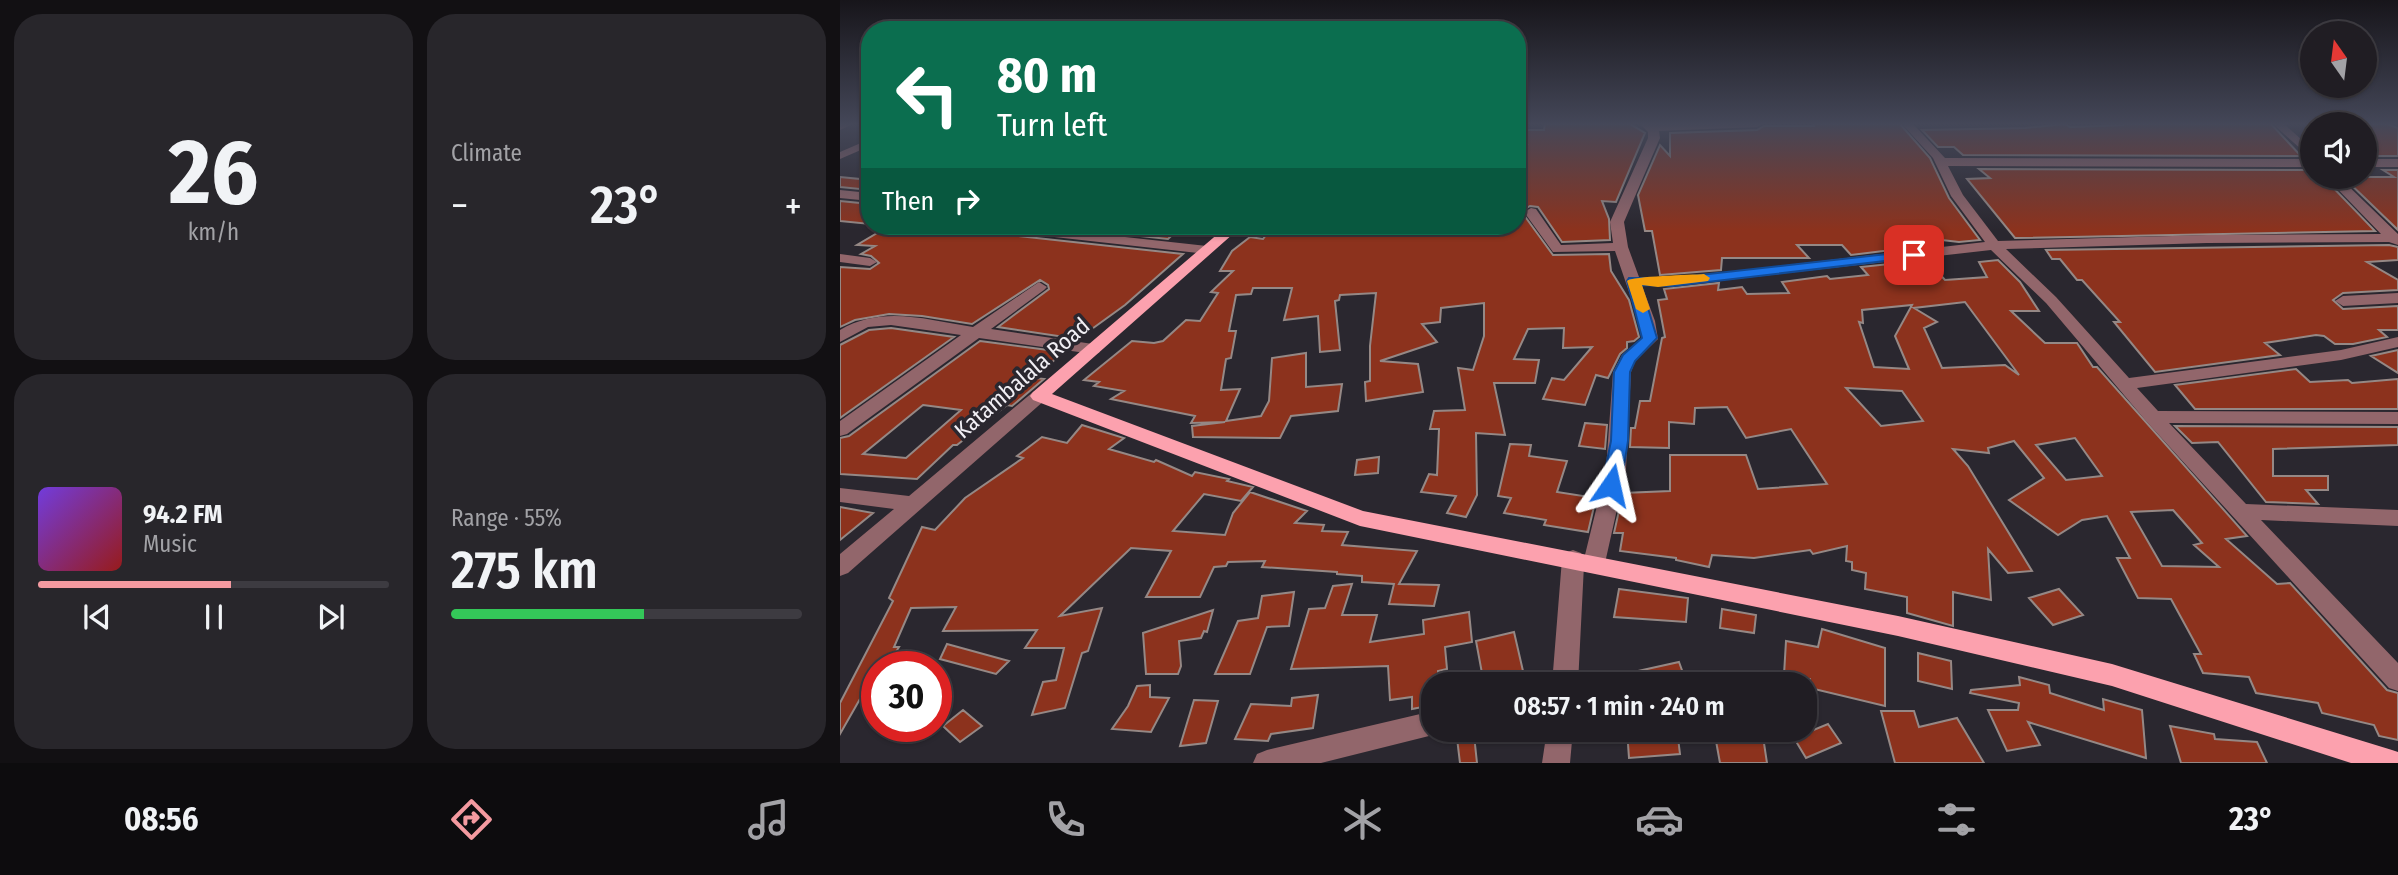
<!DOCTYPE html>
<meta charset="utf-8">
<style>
:root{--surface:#201d23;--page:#28262b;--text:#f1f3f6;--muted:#a2a2a6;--line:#3d3b41;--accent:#f49aa0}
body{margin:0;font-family:"Fira Sans Condensed",sans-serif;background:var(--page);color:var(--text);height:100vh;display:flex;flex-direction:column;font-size:26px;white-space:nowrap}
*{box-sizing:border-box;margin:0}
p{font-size:23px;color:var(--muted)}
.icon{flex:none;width:38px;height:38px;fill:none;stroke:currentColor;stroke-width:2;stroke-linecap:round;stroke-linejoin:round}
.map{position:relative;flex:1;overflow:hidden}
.drawer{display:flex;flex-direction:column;gap:14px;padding:14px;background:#121013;width:840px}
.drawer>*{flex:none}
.hud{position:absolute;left:21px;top:21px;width:665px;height:214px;border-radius:28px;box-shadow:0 2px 5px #0004,0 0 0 2px var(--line);background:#0b6e4f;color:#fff;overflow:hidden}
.needle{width:46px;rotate:346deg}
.controls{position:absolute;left:1460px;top:21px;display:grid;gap:14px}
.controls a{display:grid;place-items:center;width:77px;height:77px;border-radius:50%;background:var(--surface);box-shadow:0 2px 5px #0004,0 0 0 2px var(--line);font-size:35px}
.speed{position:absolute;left:21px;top:651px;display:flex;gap:14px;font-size:35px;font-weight:700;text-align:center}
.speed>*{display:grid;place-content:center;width:91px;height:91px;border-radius:50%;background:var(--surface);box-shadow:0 2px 5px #0004,0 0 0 2px var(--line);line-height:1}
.speed .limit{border:10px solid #d22;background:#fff;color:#111}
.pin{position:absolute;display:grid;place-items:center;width:60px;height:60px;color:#fff;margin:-30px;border-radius:14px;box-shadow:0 4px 10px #0006}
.me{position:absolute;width:77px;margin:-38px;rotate:11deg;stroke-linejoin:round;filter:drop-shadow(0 0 5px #0008)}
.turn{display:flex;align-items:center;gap:24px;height:147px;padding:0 21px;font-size:32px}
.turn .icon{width:91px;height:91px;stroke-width:2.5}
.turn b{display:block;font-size:49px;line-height:60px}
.then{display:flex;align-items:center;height:66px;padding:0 21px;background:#0003;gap:14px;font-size:26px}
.big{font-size:52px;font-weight:600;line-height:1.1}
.drawer .tile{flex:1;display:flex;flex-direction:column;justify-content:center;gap:10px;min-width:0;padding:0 24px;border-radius:28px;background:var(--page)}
.drawer .dial{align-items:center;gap:0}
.dial b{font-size:91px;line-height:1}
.song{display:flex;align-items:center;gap:21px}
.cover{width:84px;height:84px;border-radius:10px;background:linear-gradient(135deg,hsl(260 70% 55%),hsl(0 70% 35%))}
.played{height:7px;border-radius:4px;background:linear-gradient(90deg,var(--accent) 55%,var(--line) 55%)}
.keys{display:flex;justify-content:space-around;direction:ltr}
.heat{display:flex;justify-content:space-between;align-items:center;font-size:38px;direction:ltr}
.charge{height:10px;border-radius:5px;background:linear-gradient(90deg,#34c759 55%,var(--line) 0)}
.drawer .tiles{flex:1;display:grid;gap:14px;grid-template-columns:repeat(2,1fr)}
.trip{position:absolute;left:581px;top:672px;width:396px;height:70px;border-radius:28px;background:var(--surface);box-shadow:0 2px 5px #0004,0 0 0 2px var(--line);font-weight:600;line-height:70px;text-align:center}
.menu{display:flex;height:112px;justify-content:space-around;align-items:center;background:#0d0c0e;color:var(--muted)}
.menu .icon{width:49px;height:49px}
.menu .on{color:var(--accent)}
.menu b{font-size:32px;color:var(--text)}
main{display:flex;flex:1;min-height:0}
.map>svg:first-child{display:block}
.building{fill:#8c321d;stroke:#958885;stroke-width:2;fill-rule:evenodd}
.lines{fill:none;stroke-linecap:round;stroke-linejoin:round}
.minor{fill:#92666b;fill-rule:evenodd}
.major{fill:#fca1ae;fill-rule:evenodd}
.route{fill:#1a73e8;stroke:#114b97;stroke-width:2}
.slow{fill:#f59e0b}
.labels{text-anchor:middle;stroke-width:7;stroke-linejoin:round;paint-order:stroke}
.street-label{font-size:23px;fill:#f1eff5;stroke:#2a272f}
</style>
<main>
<section class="drawer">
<div class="tiles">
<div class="tile dial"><b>26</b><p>km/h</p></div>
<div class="tile"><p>Climate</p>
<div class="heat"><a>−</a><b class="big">23°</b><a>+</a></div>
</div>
<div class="tile">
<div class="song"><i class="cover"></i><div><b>94.2 FM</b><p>Music</p></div></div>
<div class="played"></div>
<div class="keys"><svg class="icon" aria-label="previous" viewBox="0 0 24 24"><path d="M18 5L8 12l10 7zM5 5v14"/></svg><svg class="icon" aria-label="pause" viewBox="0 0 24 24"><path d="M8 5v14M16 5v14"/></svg><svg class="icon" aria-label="next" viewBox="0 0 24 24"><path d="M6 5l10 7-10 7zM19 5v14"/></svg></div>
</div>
<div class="tile"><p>Range · 55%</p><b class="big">275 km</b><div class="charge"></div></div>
</div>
</section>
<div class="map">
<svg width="1558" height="763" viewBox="0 0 1558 763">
<rect width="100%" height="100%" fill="#2a272f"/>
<path class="building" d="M705,124H790L805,133L776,202L762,201L769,219L770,240L722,242L698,207L690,206L681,211L713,255L769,254L771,271L789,300L799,337L794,341L787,342V348L780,354L768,378L756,375L745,405L703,399L712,378L724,380L752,347L723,348L724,328L688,329L674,359L699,360L695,383H654L665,435L636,433L637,495L626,517L607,513L616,496L581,492L589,474L597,475L599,429H590L594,411L625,410L618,368L633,370L644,336V303L601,308L600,322L582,324L597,342L540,361L578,364L583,392L526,401L525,382L530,381V346L536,293L500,295L499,300L495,301L500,350L480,352L478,316L444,320L452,288H413L411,294L396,295L389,331H396L391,358L386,359L381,390L400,389L386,421L421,416L429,401L432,358L466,353V387L502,384L498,411L451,416L440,438L353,437L352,426L385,422L351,423L355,416L271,399L284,391L254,386L259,382L244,380L292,341L314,343L323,341L346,320L360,321L378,293L371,292L393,271H380L392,251L410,237L423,239L432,227H467L542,234L550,226H677V166L687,145L677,144V130H704Z
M974,124H1060L1090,158L1109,198L1140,240L1119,242L1067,236L1076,247L1011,255L1002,245H957L969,258H882L881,270L820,275L812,231H805L798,195L820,145L830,156V133L917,130L924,126H974Z
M1225,124L1230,127L1284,125L1282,124H1431L1461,156L1123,155L1114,147H1098L1082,130L1185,128Z
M1491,124H1547L1558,128V156H1524V124Z
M1139,169L1472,170V177H1483L1535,231L1175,238L1127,179L1150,178Z
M1543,170H1558V230L1503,177H1554Z
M0,177L30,180V190L0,187Z
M0,201L30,204V224L0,221Z
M112,226L151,233L343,254L285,305L238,339L158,327L209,289L208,285L200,280L132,324L82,316L49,314L15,320L0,327V267L30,269L39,263L31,256L21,254L35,246L17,245L44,229L98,234Z
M250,226H342L328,239L244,230Z
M1549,245L1558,247V260L1527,262L1558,280V290L1503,293L1493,300L1503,309L1558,306V330H1539L1547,337L1513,344H1495L1484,336L1476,335L1425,343L1440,355L1315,372L1274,322H1280L1242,280H1237L1220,259H1212L1206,250Z
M1087,260L1105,280L1147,277L1139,262L1158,260L1180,282L1199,311H1171L1205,343H1237L1253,367H1257L1407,536L1386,539L1437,584L1450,583L1547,690L1558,693V740L1539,736L1534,725L1482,713L1478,703L1416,693L1409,677L1363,673L1354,654H1361L1331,599L1298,598L1277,558H1290L1267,516L1242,520L1218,535L1169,500L1204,478L1174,441L1148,448L1149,453L1113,449L1128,466L1192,571L1168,573L1148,549L1151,600L1113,592V626L1067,613V597L1025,589L1026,573L1012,570V562L1006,561L1007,546L973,554L970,550L914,558L872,555L869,567L836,560V558L780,551L783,533H774L783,493L830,491V455H906L918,489L987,484L951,429L906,438L887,407L855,408L854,424L829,422V448L790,447L791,428H795L800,401H810L822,338L825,337L818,300L827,299L824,289L879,283L878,290L902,287L907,294L949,293L942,282L987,276L990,279L1028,275L1021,267ZM1125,302L1179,375L1165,365L1102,368L1084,328L1097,322L1074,308ZM1072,305L1055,336L1069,369L1034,367L1019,322L1023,323L1022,310ZM1006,388L1062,391L1083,421L1041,426ZM1235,438L1262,476L1226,480L1196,445ZM1333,510L1362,543L1354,545L1379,567L1322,566L1291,512Z
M51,328L114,337L0,418V345L29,330Z
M140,341L223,352L195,378L204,379L172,406L167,405L117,445H113L77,479L0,474V438L9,436ZM83,405L121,410L66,458L23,454Z
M1558,350V373L1531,356Z
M1456,369L1470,382L1508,380L1512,383L1558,379V409H1355L1335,385Z
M745,423L767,425L765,449L739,446Z
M242,425L284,438L269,449L314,462L316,460L352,476L355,472L389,479L387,481L413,487L401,501L364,494L333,531L385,535L393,513L410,492L467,511L455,523L484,525L482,531L508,532L502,545L577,551L559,584L599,585L594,606L549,604L554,584L522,582V576L497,574V572L422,567L425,561L388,562L386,566L374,567L360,597H306L331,551L291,548L220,616L262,608L248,651L242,653L225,708L192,715L203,682L216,680L224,648H185L197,630L103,631L116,607L71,608L54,647H59L47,667H37V683L28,685L0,734V703L53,601L49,598L82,527L95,530L125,498L183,458L177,456L202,437L227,443Z
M1335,426L1558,427V445L1433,449V476H1488V490H1466L1478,504L1426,502L1378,442L1352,443Z
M670,444L691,445L689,456L727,461L717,492L756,498L748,532L704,525L706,520L664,513L671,498L658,496Z
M539,457L538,473L515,475L517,460Z
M0,507L33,513L0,540Z
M512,584L502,615H537L530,642L584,634L583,620L629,612L632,642L605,647L607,669L598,671V684H593V705L572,709V697L550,700L548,666L451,669L469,609L485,608L493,586Z
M779,589L848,598L846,622L774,617Z
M1219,589L1243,615L1213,625L1189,598Z
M454,592L449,626L427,627L410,674H375L398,621L418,618L422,596Z
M882,609L916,615L914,633L880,628Z
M373,610L367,632L364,631L361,638L339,641L341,666L338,674H306L303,633Z
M982,629L1045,648V706L970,688V679L944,675L946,641L978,647Z
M674,632L686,684H644L636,641Z
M107,644L169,661L156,674L100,659Z
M1078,653L1111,661L1112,689L1078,681Z
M839,662L847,684H802L798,671Z
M1179,677L1209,685L1210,693L1264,710L1263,699L1302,710L1306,758L1188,722L1200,745L1167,751L1148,710H1178L1179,703L1130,693L1131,690L1180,685Z
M310,685V697L329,698L311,732L272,729L288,706L297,686Z
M478,695L473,728L431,734L428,741L395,739L411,704L451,706L452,698Z
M354,700L378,701L366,743L340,746Z
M123,710L142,726L120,742L103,726Z
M1041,711H1074L1079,727L1117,718L1144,763H1055Z
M988,724L1001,743L966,758L954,738Z
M1330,726L1374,734L1375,739L1417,742L1427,763H1341Z
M787,730H837L840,754L789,758Z
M874,730H922L927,763H880Z
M634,735L637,763H620L617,738Z"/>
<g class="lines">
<path class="minor" d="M0,124H13L0,130Z
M800,124H922L917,127L819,131L820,138L784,222L788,247L799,277L833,278L1145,242L1111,196L1093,158L1062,124H1073L1105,158L1472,159V167L1108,166L1123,195L1158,241L1367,235L1541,234L1486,177H1499L1558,234V245L1549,242L1367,243L1166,249L1216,297L1289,378L1501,350L1558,337V347L1501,360L1297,388L1318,411L1558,412V424L1329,423L1406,504L1558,510V526L1421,520L1558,663V691L1549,688L1306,421L1206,303L1151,250L833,286H802L815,321L818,339L795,361L791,372L786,469L765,563L762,569L754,572L746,569L744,565L738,684H712L722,559L725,553L733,550L741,553L744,559L766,469L773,372L782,355L802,338L799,321L775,251L713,252L684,212L691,208L696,209L721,245L773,243L770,222L808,138V132Z
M1433,124H1444L1472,149V159Z
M30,139V146L0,159V152Z
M1524,159H1558V167H1524Z
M0,190L30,193V201L0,198Z
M144,226H185L367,246L374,250L367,254L151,230Z
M0,254L30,258L37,262L30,266L0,262Z
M199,282L207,287L204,290L151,329L253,344L259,345L261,349L259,353L253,354L139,338L7,434L0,436V421L121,335L51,325L28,327L0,342V330C43,305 86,320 133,327Z
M1558,293V303L1503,306L1495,301L1503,296Z
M199,390L205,392L208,396L205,400L8,573L0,576V554L54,509L0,502V488L69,496L193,392Z
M593,711V730H603L593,735L481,763H413L417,754L427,750Z
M707,730H733L730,763H702Z"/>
<path class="major" d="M387,226H402L212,394L523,511L1058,616L1272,664L1552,750L1558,752V763H1511L1272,686L1058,636L520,526L193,400L190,396L193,392Z"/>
</g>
<linearGradient id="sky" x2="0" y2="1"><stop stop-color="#17151a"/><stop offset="0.54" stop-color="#444758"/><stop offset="1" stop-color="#444758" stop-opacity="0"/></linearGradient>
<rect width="1558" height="230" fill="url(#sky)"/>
<path class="route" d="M1074,251L1079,252V257L833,286L801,285L817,338L795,361L790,372L788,441L781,485L778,489H765L762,485L771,441L774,372L783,355L802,338L787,281L789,278H833Z"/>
<path class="slow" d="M864,274L870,278L868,281L818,287L802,285L810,309L803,313L796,309L787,281C792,276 851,275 864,274Z"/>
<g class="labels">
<g class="street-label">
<text transform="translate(182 378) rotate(-41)" y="8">Katambalala Road</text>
</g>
</g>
</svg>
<div class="controls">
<a><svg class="needle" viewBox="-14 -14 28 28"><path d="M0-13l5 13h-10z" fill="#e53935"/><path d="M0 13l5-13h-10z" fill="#a2a2a6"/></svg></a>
<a><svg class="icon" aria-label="sound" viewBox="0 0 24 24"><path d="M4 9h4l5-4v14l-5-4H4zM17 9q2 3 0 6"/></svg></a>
</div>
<div class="speed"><div class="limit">30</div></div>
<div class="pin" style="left:1074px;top:255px;background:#d93025"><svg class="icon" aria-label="arrive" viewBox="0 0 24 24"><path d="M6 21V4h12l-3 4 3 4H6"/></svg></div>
<svg class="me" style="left:771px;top:485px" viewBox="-20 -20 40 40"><path d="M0-17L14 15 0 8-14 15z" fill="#1a73e8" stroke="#fff" stroke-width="4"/></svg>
<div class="trip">08:57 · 1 min · 240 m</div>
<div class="hud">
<div class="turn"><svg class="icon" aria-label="left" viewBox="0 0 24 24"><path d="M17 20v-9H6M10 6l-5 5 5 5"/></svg><div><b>80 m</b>Turn left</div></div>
<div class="then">Then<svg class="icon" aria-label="right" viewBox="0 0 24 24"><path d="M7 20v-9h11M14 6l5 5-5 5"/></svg></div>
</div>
</div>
</main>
<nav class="menu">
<b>08:56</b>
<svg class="icon on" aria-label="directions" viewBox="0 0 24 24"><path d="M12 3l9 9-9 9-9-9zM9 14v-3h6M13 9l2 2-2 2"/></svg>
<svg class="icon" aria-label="music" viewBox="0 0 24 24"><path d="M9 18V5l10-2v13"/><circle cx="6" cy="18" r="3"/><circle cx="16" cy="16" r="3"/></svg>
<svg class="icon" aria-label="phone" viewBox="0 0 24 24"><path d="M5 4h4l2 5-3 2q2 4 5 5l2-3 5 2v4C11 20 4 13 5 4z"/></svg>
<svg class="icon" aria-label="climate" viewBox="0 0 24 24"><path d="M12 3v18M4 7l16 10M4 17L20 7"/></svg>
<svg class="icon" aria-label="car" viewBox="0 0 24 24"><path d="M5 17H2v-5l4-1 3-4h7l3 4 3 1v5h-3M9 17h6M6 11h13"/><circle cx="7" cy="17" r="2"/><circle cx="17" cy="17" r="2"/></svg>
<svg class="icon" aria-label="filters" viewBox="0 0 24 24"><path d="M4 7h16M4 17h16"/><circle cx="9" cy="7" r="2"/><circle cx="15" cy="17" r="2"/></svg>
<b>23°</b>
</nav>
